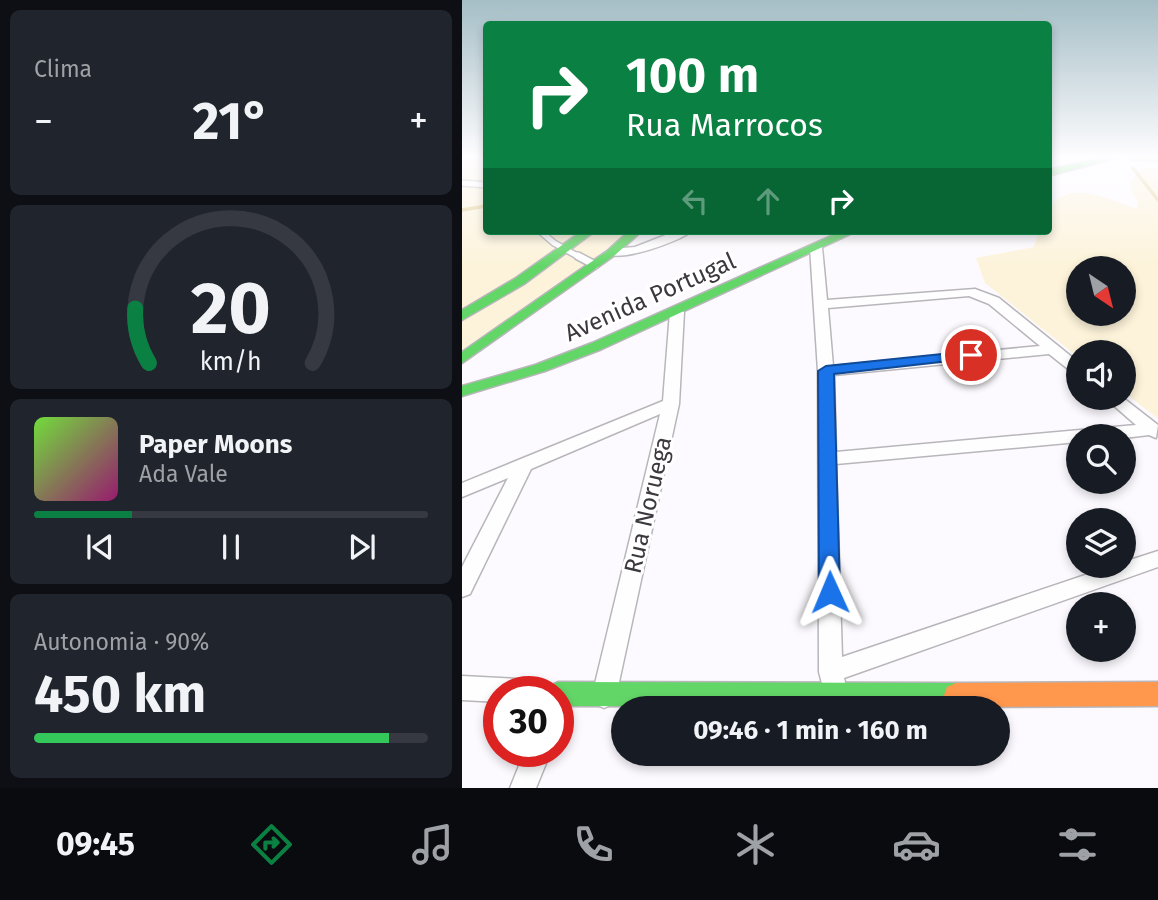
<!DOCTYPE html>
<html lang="pt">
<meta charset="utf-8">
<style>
:root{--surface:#171b24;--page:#20242c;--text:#f1f3f6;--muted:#9ea1a6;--line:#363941;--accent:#0b8043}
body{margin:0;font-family:"Fira Sans",sans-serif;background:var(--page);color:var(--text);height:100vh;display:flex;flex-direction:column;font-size:26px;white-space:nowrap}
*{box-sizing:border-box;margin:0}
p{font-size:23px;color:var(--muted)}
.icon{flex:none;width:38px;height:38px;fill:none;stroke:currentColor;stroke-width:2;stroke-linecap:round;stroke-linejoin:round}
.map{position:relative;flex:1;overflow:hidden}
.details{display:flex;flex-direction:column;gap:10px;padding:10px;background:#0d0f14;width:462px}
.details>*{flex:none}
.hud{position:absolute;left:21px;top:21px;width:569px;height:214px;border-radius:7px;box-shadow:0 4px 10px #0003;background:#0b8043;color:#fff;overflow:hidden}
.needle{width:46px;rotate:145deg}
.fabs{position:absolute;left:604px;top:256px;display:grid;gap:14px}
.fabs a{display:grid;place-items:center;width:70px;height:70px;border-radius:50%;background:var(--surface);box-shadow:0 4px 10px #0003;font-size:35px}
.speed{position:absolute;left:21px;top:676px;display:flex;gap:14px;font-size:35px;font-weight:700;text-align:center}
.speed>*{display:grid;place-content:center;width:91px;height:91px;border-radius:50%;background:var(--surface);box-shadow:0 4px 10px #0003;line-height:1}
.speed .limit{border:10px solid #d22;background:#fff;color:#111}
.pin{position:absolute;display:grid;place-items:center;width:60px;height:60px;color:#fff;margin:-30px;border:4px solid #fff;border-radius:50%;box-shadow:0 2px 7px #0007}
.me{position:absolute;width:77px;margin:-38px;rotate:359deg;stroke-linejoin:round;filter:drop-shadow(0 0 5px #0008)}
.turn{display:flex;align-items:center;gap:24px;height:147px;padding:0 28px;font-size:32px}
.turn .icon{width:91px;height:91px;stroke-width:2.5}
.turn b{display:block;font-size:49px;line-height:60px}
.lanes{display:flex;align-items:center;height:66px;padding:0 28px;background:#0003;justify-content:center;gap:35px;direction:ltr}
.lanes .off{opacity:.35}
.big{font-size:52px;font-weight:700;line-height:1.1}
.details .card{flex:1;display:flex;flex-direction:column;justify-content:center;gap:10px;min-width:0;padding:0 24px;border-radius:10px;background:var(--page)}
.details .dial{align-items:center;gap:0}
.dial svg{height:182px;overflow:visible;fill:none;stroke:var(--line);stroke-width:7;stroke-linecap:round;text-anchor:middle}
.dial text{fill:var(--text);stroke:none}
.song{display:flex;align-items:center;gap:21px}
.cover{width:84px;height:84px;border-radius:10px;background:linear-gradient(135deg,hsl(100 70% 55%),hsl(320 70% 35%))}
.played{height:7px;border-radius:4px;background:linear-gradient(90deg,var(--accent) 25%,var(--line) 25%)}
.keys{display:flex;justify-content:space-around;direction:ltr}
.heat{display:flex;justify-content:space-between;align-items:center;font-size:38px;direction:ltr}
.charge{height:10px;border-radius:5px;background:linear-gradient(90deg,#34c759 90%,var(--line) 0)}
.trip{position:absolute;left:149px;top:696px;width:399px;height:70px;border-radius:35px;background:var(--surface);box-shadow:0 4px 10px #0003;font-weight:700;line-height:70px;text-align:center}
.dock{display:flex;height:112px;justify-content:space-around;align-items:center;background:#090b0e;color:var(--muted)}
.dock .icon{width:49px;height:49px}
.dock .on{color:var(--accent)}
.dock b{font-size:32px;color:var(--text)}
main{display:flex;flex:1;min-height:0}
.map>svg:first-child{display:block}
.green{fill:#fdf3da;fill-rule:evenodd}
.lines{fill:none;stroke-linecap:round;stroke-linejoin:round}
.stream{stroke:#e1ce92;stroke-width:3.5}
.lane-far1-casing{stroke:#b8b6ba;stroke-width:8}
.lane-casing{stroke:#b8b6ba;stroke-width:10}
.street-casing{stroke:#b8b6ba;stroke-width:3}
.fast-casing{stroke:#b8b6ba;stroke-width:3}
.slow-casing{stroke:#b8b6ba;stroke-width:3}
.lane-far1{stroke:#fffeff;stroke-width:5}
.lane{stroke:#fffeff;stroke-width:7}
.street{fill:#fffeff;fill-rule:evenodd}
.fast{fill:#63d668;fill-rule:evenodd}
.slow{fill:#ff974d;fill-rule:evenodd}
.route{fill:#1a73e8;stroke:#114b97;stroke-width:2}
.labels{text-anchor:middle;stroke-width:6;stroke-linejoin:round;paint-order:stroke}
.street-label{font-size:24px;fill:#3b383e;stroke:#fff}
</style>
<main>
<section class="details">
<div class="card"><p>Clima</p>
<div class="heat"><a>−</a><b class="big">21°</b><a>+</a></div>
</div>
<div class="card dial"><svg viewBox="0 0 100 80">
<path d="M14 69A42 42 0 1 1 86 69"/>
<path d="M14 69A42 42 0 0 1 8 45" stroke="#0b8043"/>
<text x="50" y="56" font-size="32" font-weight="700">20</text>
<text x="50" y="72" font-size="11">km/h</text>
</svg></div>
<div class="card">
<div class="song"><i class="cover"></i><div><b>Paper Moons</b><p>Ada Vale</p></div></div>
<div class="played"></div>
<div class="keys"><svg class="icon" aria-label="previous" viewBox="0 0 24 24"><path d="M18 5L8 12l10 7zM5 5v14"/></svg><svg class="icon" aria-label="pause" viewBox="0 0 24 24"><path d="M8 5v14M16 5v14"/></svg><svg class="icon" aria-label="next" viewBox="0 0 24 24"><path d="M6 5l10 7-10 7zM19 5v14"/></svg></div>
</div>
<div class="card"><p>Autonomia · 90%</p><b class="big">450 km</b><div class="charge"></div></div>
</section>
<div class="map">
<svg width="696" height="788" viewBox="0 0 696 788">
<rect width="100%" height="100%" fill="#fcfafe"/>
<path class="green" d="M0,157L24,158V231H167L89,292L0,350Z
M685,167L696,170V419L662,392V352H616V357L523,283L514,258L572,247L577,231H586V208C609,178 647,200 675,209L676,201C663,185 669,177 685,167ZM616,268H662V313H616Z"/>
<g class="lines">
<path class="stream" d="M671,168L696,200
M0,210L24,206"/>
<g class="lane-far1-casing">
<path id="lane-far1" d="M0,183L24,185
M78,231L92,243L119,258"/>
</g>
<g class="lane-casing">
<path id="lane" d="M116,256L133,265"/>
</g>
<g class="street-casing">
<path id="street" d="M214,231H230C216,242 158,263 143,253L149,249L173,247Z
M354,244L360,247L365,300L513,289L537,298L616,362V375L611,373L587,354L372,375L374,452L674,425L642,397H660L696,425L694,438L687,435L662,438L616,436V442L374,464L380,657L653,565H662V562L696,551V567L382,678L386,695L383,703L374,707L365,703L357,672L356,371L348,247ZM507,296L527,304L578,346L371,366L366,308Z
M215,308L222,312L217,404L154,696L151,704L142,708L133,704L130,696L198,414L69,469L8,594L0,597V567L46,478L0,497V483L201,401L208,312Z
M0,676L55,679L64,683L67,691H37V702L0,700Z
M63,751H89L74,788H48Z"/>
</g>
<g class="fast-casing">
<path id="fast" d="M642,157H658L586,176V170Z
M665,157H696V161L669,160Z
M120,231H133L62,284L0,320V310L54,278Z
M167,231H180L153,255L0,363V352L145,251Z
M380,231H395L140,349L83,371L0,396V386L73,365L130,343Z
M96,682L494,683L503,687L506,695L503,703L494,707L96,706V691H85L87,686Z"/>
</g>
<g class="slow-casing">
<path id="slow" d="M696,682V706L494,707L485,703L482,695L485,687L494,683Z"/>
</g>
<use href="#lane-far1" class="lane-far1"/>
<use href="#lane" class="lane"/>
<use href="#street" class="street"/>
<use href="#fast" class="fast"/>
<use href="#slow" class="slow"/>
</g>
<linearGradient id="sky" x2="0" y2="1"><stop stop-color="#a5bec6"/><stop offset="0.59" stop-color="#fefdff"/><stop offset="1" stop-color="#fefdff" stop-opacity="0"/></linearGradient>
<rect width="696" height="267" fill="url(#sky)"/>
<path class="route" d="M509,351L516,355L514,358L372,374L378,592L375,599L368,602L360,599L357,592L356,371L364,366Z"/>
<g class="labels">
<g class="street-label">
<text transform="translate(188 297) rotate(-24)" y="8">Avenida Portugal</text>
<text transform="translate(186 505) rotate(-77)" y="8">Rua Noruega</text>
</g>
</g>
</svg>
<div class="fabs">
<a><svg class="needle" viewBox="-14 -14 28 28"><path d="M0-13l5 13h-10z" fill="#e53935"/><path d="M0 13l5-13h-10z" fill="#9ea1a6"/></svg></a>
<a><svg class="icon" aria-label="sound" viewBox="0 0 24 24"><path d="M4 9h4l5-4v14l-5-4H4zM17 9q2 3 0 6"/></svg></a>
<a><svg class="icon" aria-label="search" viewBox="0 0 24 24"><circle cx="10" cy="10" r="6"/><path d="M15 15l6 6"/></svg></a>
<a><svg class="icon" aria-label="layers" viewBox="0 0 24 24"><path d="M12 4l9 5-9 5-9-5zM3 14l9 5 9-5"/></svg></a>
<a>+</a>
</div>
<div class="speed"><div class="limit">30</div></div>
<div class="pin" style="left:509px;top:355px;background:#d93025"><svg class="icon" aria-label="arrive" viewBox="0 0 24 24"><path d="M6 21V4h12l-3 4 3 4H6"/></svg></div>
<svg class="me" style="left:368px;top:592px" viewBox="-20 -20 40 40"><path d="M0-17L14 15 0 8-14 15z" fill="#1a73e8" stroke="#fff" stroke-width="4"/></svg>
<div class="trip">09:46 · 1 min · 160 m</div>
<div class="hud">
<div class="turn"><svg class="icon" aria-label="right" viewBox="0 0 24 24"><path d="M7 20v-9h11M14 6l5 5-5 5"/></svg><div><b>100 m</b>Rua Marrocos</div></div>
<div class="lanes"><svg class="icon off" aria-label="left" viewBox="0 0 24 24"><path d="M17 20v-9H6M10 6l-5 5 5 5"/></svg><svg class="icon off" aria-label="ahead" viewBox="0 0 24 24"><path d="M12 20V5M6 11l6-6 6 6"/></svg><svg class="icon" aria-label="right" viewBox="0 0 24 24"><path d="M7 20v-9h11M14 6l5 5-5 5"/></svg></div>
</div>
</div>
</main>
<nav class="dock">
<b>09:45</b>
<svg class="icon on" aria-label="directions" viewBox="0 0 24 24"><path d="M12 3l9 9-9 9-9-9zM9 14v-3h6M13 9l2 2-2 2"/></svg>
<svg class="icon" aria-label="music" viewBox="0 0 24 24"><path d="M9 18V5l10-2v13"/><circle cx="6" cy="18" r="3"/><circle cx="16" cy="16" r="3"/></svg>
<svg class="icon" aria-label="phone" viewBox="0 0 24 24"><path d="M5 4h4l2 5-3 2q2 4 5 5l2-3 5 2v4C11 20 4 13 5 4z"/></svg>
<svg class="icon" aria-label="climate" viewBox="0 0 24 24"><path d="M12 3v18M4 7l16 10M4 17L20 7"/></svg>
<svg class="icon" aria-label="car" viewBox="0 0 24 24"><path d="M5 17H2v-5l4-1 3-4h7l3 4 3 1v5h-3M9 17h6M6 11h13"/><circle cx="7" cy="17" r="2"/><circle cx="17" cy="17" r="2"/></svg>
<svg class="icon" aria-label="filters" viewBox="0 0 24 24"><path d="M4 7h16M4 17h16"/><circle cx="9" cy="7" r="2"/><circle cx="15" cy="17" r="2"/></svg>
</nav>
